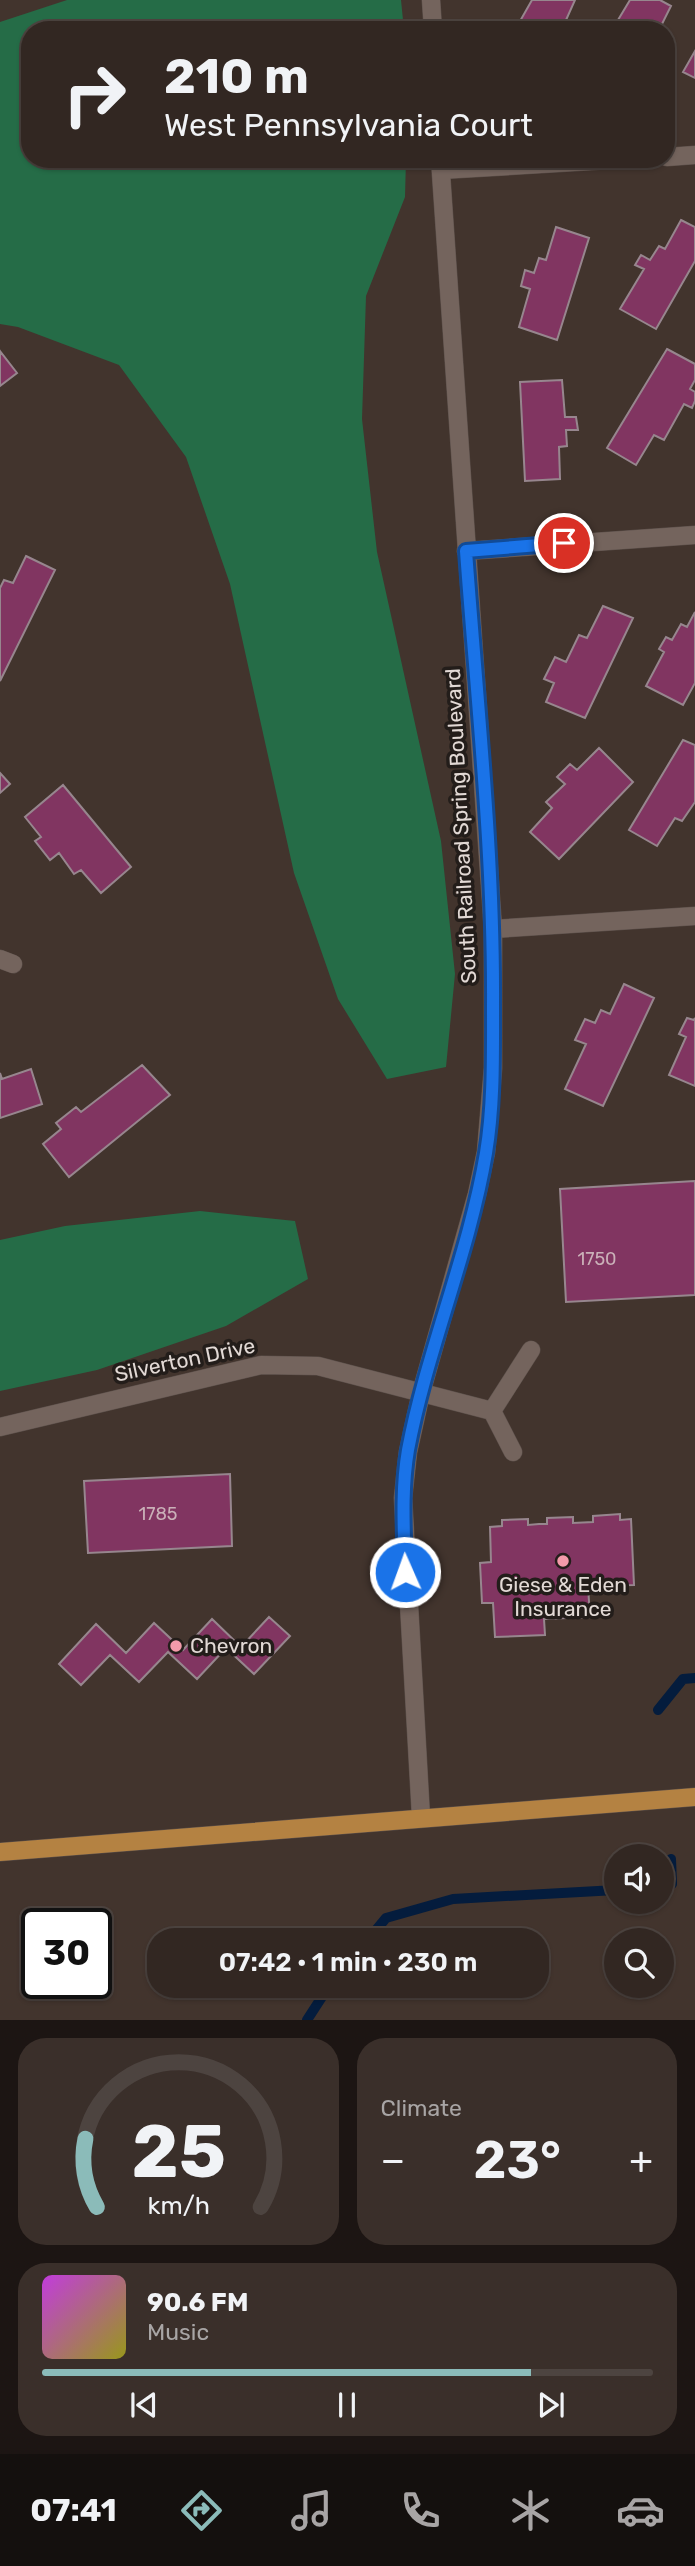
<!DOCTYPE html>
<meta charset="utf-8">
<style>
:root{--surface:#322722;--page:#3a2f2a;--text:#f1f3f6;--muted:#a8a5a5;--line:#4d4440;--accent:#8bbbb9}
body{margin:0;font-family:Rubik,sans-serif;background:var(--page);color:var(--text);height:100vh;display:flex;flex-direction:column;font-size:26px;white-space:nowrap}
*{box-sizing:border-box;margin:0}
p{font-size:23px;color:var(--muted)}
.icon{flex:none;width:38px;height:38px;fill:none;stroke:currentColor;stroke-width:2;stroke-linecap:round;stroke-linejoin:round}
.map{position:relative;height:2020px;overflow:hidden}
.drawer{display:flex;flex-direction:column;gap:18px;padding:18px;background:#1c1513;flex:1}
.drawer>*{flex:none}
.guide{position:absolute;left:21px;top:21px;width:654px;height:147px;border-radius:28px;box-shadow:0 2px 5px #0004,0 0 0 2px var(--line);background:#322722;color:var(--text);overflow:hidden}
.fabs{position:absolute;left:604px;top:1844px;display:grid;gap:14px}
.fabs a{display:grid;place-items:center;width:70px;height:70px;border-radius:50%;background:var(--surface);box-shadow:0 2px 5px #0004,0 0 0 2px var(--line);font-size:35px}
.speed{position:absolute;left:21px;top:1908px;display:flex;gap:14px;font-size:35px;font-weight:700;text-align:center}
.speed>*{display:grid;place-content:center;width:91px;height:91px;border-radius:50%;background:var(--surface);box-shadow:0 2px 5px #0004,0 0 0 2px var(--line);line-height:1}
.speed .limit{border:4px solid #111;border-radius:10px;background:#fff;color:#111}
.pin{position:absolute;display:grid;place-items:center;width:60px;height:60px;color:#fff;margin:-30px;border:4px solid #fff;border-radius:50%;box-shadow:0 2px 7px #0007}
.me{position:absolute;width:77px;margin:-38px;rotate:358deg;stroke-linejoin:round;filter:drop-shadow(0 0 5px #0008)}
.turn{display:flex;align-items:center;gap:24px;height:147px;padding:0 28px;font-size:32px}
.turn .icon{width:91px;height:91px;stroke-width:2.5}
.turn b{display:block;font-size:49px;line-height:60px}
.big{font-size:52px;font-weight:600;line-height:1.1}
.drawer .card{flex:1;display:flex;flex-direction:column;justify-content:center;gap:10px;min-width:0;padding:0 24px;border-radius:28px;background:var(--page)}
.drawer .dial{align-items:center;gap:0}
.dial svg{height:182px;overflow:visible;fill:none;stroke:var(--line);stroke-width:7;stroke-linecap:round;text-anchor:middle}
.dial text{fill:var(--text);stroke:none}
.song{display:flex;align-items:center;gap:21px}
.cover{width:84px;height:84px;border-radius:10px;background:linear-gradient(135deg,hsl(290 70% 55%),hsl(60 70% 35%))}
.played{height:7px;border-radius:4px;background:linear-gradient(90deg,var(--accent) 80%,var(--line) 80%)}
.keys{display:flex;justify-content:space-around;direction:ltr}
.heat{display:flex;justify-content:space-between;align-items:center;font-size:38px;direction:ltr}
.drawer .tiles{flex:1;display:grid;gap:18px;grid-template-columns:1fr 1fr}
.card:last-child{grid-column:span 2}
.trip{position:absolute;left:147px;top:1928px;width:402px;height:70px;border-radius:28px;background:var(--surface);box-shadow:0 2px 5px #0004,0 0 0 2px var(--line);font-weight:600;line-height:70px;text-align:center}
.dock{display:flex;height:112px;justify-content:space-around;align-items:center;background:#14100e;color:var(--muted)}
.dock .icon{width:49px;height:49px}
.dock .current{color:var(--accent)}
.dock b{font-size:32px;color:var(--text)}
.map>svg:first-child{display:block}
.forest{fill:#256c47}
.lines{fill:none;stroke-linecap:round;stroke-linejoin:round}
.stream{stroke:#041c3d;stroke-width:10}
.building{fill:#813561;stroke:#97868e;stroke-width:2}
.minor-casing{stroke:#5c504b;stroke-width:19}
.major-casing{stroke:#5c504b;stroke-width:19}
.minor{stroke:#74645d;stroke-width:18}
.major{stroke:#b48242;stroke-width:18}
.route-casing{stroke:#114b97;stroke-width:18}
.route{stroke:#1a73e8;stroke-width:12}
.poi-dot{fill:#f39aaa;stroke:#231d1a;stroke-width:2.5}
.labels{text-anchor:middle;stroke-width:7;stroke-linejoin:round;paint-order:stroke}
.number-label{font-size:18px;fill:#cab0b8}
.street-label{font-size:21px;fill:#e2d9d5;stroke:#231d1a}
.poi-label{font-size:21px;fill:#e2d9d5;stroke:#231d1a}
</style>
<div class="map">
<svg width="695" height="2020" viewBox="0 0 695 2020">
<rect width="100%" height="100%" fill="#42342d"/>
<path class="forest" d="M67,0H401L404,30H30V159H406L405,197L366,296L362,419L377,552L441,841L455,974L446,1067L387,1079L338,999L294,873L230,584L186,457L119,365L18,327L0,324V22Z
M200,1211L295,1221L308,1279L226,1326L97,1370L0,1391V1240L65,1226Z"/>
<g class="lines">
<path class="stream" d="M658,1710L683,1679L695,1678
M662,1885L672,1884L671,1859
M367,1941L386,1918L453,1899L616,1890
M307,2020L329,1986"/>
</g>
<path class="building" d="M532,0H575L566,20L578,25L575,30H515Z
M630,0H660L671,6L659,30H612Z
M695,51V78L683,72Z
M681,220L695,227V261L656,329L620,309L644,269L635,265L641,255L650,260L659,246L665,249Z
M556,227L589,238L557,340L519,327L530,289L521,286L525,270L534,273L539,258L546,260Z
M667,349L695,364V380L690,389L695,392V401L692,408L684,404L664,440L654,435L636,465L607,448Z
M0,351L17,373L0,386Z
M562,380L565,417H576L578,430H566L567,446L559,447L560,479L525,481L520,382Z
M26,556L55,570L0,681V588L4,580L13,583Z
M603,606L633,618L585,718L546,702L554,683L544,679L555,657L566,662L579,635L587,638Z
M695,612V683L683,705L646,686L664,652L659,649L666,637L672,640L681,624L687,627Z
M683,740L695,745V802L682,821L675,818L657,846L629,830Z
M599,748L633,782L559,859L530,832L552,808L546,802L565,784L557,777L570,764L577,770Z
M0,773L10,784L0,793Z
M63,785L131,867L101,893L81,870L74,874L59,853L50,860L35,841L41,837L25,817Z
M624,984L654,998L603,1106L565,1089L586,1044L575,1040L585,1019L595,1023L601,1010L610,1014Z
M687,1018L694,1020L695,1018V1086L669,1075L686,1037L679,1034Z
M142,1065L170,1095L69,1177L43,1144L61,1129L56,1123L76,1107L81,1112Z
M31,1069L42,1104L0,1118V1073L2,1079Z
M695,1181V1295L566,1302L560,1189Z
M230,1474L232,1546L88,1553L84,1481Z
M620,1514V1520L631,1519L634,1585L588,1586L590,1617L544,1619L545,1635L495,1637L493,1603H482L480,1563L491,1562L490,1527L502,1526V1520L528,1519V1525L539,1524H547V1518L573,1517V1523L593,1522V1516Z
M269,1617L290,1636L254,1674L226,1648L197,1679L168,1652L139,1682L110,1655L81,1685L59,1664L96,1624L126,1653L154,1623L183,1650L212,1619L241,1647Z"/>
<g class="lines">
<g class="minor-casing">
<path id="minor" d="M431,0L433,30
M667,157L695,155
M441,170L625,159
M466,551L695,535
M493,929L695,916
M0,959L13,964
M492,1411L531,1350
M0,1427L261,1365L318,1366L492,1411L513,1452
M421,1817L403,1498L408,1452L421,1393L477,1194L486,1152L493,1068V929L440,159"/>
</g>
<g class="major-casing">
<path id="major" d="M0,1852L695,1797"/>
</g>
<use href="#minor" class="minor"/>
<use href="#major" class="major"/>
</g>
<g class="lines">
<g class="route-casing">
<path id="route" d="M405,1572C404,1531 401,1491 408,1450C427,1350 469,1254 486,1153C494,1105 493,1054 493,1005C494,854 477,702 466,551L564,543"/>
</g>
<use href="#route" class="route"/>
</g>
<g class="poi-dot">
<circle cx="563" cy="1561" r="7"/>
<circle cx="176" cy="1646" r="7"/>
</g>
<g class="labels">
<g class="number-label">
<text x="597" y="1265">1750</text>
<text x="158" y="1520">1785</text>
</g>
<g class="street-label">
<text transform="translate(461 826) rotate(-93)" y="7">South Railroad Spring Boulevard</text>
<text transform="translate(185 1360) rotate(-12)" y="7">Silverton Drive</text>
</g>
<g class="poi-label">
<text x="563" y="1592">Giese &amp; Eden<tspan x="563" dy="24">Insurance</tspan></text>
<text x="190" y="1653" text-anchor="start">Chevron</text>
</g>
</g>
</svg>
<div class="fabs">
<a><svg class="icon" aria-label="sound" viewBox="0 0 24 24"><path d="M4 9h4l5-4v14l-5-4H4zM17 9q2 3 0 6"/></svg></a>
<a><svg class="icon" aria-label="search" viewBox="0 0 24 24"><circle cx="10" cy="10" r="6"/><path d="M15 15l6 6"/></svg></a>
</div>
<div class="speed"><div class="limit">30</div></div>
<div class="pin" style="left:564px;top:543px;background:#d93025"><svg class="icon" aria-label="arrive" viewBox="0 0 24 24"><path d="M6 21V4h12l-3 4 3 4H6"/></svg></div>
<svg class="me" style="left:405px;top:1572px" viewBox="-20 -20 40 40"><circle r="17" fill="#1a73e8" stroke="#fff" stroke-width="3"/><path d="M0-11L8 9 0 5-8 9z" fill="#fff"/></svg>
<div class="trip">07:42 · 1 min · 230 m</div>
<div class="guide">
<div class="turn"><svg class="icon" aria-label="right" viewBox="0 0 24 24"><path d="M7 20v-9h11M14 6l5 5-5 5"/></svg><div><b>210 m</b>West Pennsylvania Court</div></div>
</div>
</div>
<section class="drawer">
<div class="tiles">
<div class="card dial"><svg viewBox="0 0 100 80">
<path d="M14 69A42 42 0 1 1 86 69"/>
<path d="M14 69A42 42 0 0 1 9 39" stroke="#8bbbb9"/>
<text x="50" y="56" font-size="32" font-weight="700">25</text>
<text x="50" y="72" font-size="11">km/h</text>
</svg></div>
<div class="card"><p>Climate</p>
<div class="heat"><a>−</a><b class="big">23°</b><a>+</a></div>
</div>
<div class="card">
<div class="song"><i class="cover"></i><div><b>90.6 FM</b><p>Music</p></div></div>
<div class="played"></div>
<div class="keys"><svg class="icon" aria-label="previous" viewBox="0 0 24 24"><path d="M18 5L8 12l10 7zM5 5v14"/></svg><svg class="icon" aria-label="pause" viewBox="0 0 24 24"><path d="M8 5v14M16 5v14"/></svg><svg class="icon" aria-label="next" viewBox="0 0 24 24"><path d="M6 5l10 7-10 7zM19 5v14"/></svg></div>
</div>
</div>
</section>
<nav class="dock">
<b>07:41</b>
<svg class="icon current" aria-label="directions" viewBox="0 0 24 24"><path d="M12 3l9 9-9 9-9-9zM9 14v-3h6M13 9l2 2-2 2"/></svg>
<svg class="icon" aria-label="music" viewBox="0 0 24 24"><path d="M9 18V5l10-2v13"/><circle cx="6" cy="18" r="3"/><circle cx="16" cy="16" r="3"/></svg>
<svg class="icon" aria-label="phone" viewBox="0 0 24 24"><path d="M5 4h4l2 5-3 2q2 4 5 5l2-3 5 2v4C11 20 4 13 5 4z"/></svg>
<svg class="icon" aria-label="climate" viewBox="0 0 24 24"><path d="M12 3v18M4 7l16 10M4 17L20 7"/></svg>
<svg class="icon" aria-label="car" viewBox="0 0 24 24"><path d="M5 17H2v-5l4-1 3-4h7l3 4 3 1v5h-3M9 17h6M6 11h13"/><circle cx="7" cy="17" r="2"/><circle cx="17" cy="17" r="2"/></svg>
</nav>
